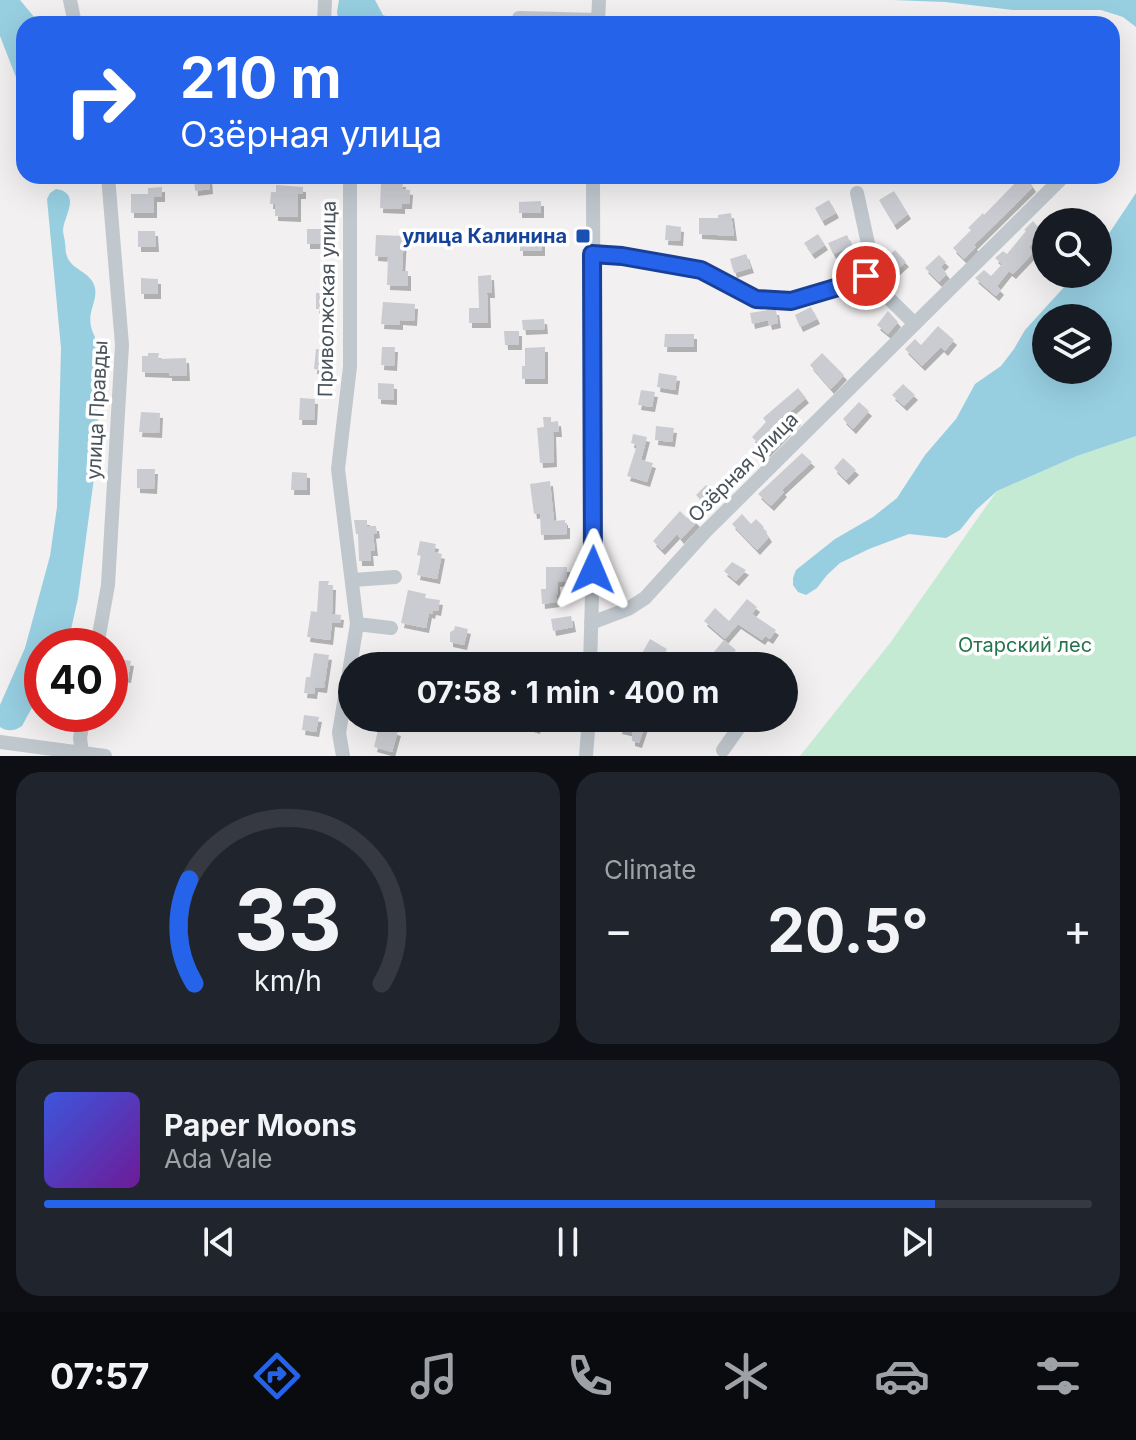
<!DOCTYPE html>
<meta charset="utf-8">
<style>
:root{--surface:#171b24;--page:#20242c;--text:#f1f3f6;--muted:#9ea1a6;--line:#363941;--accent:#2563eb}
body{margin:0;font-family:Inter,sans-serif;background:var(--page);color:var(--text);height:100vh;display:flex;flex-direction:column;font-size:30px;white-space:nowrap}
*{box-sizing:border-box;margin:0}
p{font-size:26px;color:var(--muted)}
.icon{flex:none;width:44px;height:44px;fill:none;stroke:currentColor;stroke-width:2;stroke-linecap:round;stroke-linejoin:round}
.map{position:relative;height:756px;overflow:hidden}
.side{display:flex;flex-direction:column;gap:16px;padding:16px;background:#0d0f14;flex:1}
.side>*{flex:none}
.hud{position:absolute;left:16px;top:16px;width:1104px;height:168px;border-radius:24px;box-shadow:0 8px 32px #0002;background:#2563eb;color:#fff;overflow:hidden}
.fabs{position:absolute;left:1032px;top:208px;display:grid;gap:16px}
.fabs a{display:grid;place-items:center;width:80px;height:80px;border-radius:50%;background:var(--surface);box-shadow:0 8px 32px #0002;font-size:40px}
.speed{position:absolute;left:24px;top:628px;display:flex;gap:16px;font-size:40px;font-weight:700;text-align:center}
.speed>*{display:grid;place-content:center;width:104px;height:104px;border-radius:50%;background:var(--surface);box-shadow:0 8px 32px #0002;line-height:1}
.speed .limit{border:12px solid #d22;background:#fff;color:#111}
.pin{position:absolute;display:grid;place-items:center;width:68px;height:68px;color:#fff;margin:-34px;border:4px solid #fff;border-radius:50%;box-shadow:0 2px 8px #0007}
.me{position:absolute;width:88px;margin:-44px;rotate:1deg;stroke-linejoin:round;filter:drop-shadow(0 0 6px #0008)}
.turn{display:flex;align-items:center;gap:28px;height:168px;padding:0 32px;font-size:36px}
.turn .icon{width:104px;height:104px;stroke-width:2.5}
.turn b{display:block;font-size:56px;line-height:68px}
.big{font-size:60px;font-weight:700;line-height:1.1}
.side .tile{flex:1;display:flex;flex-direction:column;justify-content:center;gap:12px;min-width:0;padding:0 28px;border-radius:24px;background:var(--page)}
.side .dial{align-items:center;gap:0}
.dial svg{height:208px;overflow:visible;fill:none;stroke:var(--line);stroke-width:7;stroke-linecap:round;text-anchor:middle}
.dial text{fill:var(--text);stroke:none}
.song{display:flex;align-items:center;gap:24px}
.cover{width:96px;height:96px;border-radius:12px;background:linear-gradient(135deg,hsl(230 70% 55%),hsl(280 70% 35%))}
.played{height:8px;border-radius:4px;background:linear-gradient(90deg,var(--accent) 85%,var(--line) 85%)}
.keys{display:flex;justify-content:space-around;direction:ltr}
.heat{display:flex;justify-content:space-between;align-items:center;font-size:44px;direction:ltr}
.side .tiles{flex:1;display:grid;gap:16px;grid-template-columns:1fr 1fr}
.tile:last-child{grid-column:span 2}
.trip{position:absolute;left:338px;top:652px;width:460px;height:80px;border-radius:40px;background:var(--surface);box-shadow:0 8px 32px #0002;font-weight:700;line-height:80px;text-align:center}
.menu{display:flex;height:128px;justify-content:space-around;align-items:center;background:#090b0e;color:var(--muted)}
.menu .icon{width:56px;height:56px}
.menu .current{color:var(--accent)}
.menu b{font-size:36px;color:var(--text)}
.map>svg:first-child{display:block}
.green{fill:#c5ead4}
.water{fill:#97cfe1;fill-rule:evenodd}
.building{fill:#cbccd2;filter:url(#shadow)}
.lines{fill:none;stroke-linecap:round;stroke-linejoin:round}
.minor{stroke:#c0c7cd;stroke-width:14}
.route-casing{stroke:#184099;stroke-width:20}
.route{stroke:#2563eb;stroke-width:14}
.transit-dot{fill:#1a4fb4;stroke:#fff;stroke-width:3}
.labels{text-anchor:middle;stroke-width:7;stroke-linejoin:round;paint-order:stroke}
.transit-label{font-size:20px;font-weight:bold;fill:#164399;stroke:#fff;text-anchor:end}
.street-label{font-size:20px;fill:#4a535b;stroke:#fff}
.park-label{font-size:20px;fill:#23744f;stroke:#fff}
</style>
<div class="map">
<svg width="1136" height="756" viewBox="0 0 1136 756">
<defs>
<filter id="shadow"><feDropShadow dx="3" dy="5" stdDeviation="0" flood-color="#0004"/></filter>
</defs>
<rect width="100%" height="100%" fill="#f2f0f0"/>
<path class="green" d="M1136,436V756H800L890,643L997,491L1077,456Z"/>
<path class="water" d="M0,0H20L40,24H24V98L0,36Z
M339,0H375L383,15L404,24H339L337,12Z
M893,0H1136V27L1123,17L1101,10H1013L945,2Z
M56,189C82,193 64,216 63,230C63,235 65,239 65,243C66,247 65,252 67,256C71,270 92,272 95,288C98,305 83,314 95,337L98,423L96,463L78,598L68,643L66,646H42V689L22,726C15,731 7,732 0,727V705L25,648L50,556L57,507L61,348L47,199L50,193Z
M1136,193V436L1077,456L997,491L976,510L960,530L946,538L909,534L869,549L840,563L827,575L817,588L806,595L798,592L793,585V578L796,570L835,539L873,517L897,498L925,455L956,419L975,384L1001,366L1014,349L1025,330L1076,274H1098V250ZM1046,318H1098V370H1046Z"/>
<path class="building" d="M194,176H209L210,189L195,191Z
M1022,176H1026L1033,187L974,245L976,247L964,259L953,248L971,230L968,228L983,213L984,215Z
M381,182H403L402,189L410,190L409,204H402V209L380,208Z
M276,185L303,187V194H298V217L275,216V204H270L271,192H276Z
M162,187V197H154V213H131V194H148V188Z
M894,191L908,214L894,225L879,200Z
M829,200L836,213L822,221L815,208Z
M541,201V213H519V202Z
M731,213L734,236L699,234V218H718V215Z
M1033,221L1039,228L1034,233L1039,237L1029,247L1033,253L1013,274L1009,271L997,286L1001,290L996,296L975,278L984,270L991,276L1002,264L995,258L1003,251L1007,254L1026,231L1024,230Z
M666,225L681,227L680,241L665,240Z
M307,229H324V244H307Z
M138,231H155L156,247H138Z
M818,234L825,245L812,254L804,243Z
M376,235L404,236L402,271H408V286L387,285L388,257L375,256Z
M847,235L852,246L833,254L828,243Z
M542,236V251H520V237Z
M895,250L906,262L895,272L884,260Z
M746,254L751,268L734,273L730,259Z
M939,255L946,262L941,267L947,274L939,282L925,268Z
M491,275L492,293H487L488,323H469V308H479L478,276Z
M141,278L158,279V294H141Z
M316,293H331V309H316Z
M383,302L415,304L414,321L400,320V325L381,324Z
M811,307L817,319L800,327L795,315Z
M768,310H776L778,323L769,325L768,320L752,324L750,313Z
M888,311L898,322L888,334L877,325Z
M544,319L545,329L523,330L522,320Z
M938,326L954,340L945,351L941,347L922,366L905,349L915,339L921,345Z
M504,331H519V345H505Z
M665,334H694V347H664Z
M382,347H395L394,366L381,365Z
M545,347V379H522V366H525V348Z
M316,349L333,351L331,371L314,369Z
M148,353H159L158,359L186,358L187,376H169V373L142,372V356H148Z
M822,353L844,375L831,389L810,365Z
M659,373L677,376L675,390L657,387Z
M378,383L394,384V400L378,399Z
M903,384L915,395L904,406L892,395Z
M798,388L806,398L790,412L798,420L767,452L752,437L766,422L763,418Z
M641,390L655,392L652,407L638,405Z
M300,398L315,399L314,420H299Z
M859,402L869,411L853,429L843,419Z
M141,412L160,413L159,433L139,432Z
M543,417H551V422L558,421L559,432H553L554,462L540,463L537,428L544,427Z
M656,426L674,428L672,442L655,440Z
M633,434L647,437L641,460L653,463L647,482L627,476L637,445L631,443Z
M802,453L812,462L782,490L784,492L771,506L758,494Z
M843,458L856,470L846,480L834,468Z
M137,469H155L154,489L137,488Z
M292,472L307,473V490H291Z
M550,481L554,521L565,520V523H567V534L541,535L540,513L534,514L530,484Z
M706,485L718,496L707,507L696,495Z
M680,511L687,518L690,515L697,522L681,539L677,534L662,550L653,541Z
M742,514L751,524L756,519L764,527L763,528L769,537L757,550L732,524Z
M354,520H367V526H376L377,533L373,534L375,551H370L371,561H359L358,534H356Z
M420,541L436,544L434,552L442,554L437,579L417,575L421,556L417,555Z
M732,562L746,570L736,581L724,571Z
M546,567H567V581L557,582L558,595H556L557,602L542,604L541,589H546Z
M319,581H329L328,585H333L332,614L341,615L340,623L332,622L330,640L307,637L311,611L317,612Z
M408,590L426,594L425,598L440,600L438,611L433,610L432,614L429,613L426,628L401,623Z
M747,599L757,607L752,614L776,630L770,639L765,636L762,640L738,624L725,639L704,621L715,608L729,621Z
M571,616L573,627L553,631L551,619Z
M455,626L468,629L464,645L450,642V632L454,630Z
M650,639L667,649L657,666L640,657Z
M724,640L736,650L726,663L713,653Z
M314,653L329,655L324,688L315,687L314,694L304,693L306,677H310Z
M113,658L131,661L128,678L110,676Z
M304,715L319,717L316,732L302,730Z
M508,718H540L537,729L507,720Z
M622,718H639L637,723L645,725L639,743L632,741V732L619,729Z
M379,726L398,731L392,752L374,747Z"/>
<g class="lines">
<path class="minor" d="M70,0L75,24
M324,24L325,0
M519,24V18L598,20
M598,24L599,0
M857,193L870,253L866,276
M592,254L622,256L701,270L756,299L791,301L845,285L866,276L915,324
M353,580L395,577
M591,623L628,609L645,598L705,532L1064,176
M357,624L391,628
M97,646L108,585L122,345L108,176
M590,666L594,527L593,176
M0,742L105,756
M723,750L740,726
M82,753L80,738L84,714
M343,756L339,733L357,624L338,469L350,367V176
M586,756L589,718"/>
</g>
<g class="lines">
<g class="route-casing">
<path id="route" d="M593,570L592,254L622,256L701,270L756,299L791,301L845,285L866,276"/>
</g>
<use href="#route" class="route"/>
</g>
<rect class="transit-dot" x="575" y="228" width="16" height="16" rx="4"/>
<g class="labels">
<g class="transit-label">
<text x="567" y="243">улица Калинина</text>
</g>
<g class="street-label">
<text transform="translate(327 299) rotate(-89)" y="7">Приволжская улица</text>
<text transform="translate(97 410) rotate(-87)" y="7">улица Правды</text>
<text transform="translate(743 467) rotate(-45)" y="7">Озёрная улица</text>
</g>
<g class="park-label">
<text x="1025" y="652">Отарский лес</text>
</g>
</g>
</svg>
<div class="fabs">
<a><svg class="icon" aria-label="search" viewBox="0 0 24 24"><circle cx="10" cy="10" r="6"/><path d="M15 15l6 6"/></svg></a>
<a><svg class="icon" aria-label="layers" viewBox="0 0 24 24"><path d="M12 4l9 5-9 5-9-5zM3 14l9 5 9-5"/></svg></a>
</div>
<div class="speed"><div class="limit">40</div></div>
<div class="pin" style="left:866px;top:276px;background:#d93025"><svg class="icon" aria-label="arrive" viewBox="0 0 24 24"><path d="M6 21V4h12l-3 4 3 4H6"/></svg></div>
<svg class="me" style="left:593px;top:570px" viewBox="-20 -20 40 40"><path d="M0-17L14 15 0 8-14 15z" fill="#2563eb" stroke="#fff" stroke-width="4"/></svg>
<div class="trip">07:58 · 1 min · 400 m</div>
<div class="hud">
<div class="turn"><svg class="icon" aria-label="right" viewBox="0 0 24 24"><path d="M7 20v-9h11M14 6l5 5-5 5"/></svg><div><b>210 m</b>Озёрная улица</div></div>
</div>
</div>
<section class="side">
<div class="tiles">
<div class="tile dial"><svg viewBox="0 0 100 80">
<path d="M14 69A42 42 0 1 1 86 69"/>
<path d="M14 69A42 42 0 0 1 12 29" stroke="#2563eb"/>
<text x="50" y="56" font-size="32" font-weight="700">33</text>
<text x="50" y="72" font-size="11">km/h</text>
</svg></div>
<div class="tile"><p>Climate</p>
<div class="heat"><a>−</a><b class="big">20.5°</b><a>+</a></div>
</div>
<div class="tile">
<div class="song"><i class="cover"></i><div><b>Paper Moons</b><p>Ada Vale</p></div></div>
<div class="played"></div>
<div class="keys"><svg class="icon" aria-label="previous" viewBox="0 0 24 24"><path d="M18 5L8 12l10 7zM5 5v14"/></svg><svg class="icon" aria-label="pause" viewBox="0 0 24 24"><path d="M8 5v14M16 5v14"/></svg><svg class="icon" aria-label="next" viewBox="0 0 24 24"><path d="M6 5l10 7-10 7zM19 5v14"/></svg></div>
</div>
</div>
</section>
<nav class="menu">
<b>07:57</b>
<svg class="icon current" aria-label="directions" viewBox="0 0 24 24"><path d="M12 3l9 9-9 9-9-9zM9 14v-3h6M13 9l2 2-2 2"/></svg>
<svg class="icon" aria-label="music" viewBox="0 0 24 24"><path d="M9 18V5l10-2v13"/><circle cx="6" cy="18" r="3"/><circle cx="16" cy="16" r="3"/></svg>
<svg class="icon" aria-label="phone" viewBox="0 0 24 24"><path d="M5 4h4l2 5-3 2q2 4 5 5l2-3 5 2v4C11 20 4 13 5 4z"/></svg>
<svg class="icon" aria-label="climate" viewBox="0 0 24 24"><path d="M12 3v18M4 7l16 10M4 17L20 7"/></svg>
<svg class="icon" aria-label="car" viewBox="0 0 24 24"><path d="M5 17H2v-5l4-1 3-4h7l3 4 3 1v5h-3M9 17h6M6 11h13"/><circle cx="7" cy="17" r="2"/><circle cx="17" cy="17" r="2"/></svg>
<svg class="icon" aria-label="filters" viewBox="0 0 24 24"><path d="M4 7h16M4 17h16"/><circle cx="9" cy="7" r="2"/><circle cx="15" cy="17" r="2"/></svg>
</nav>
